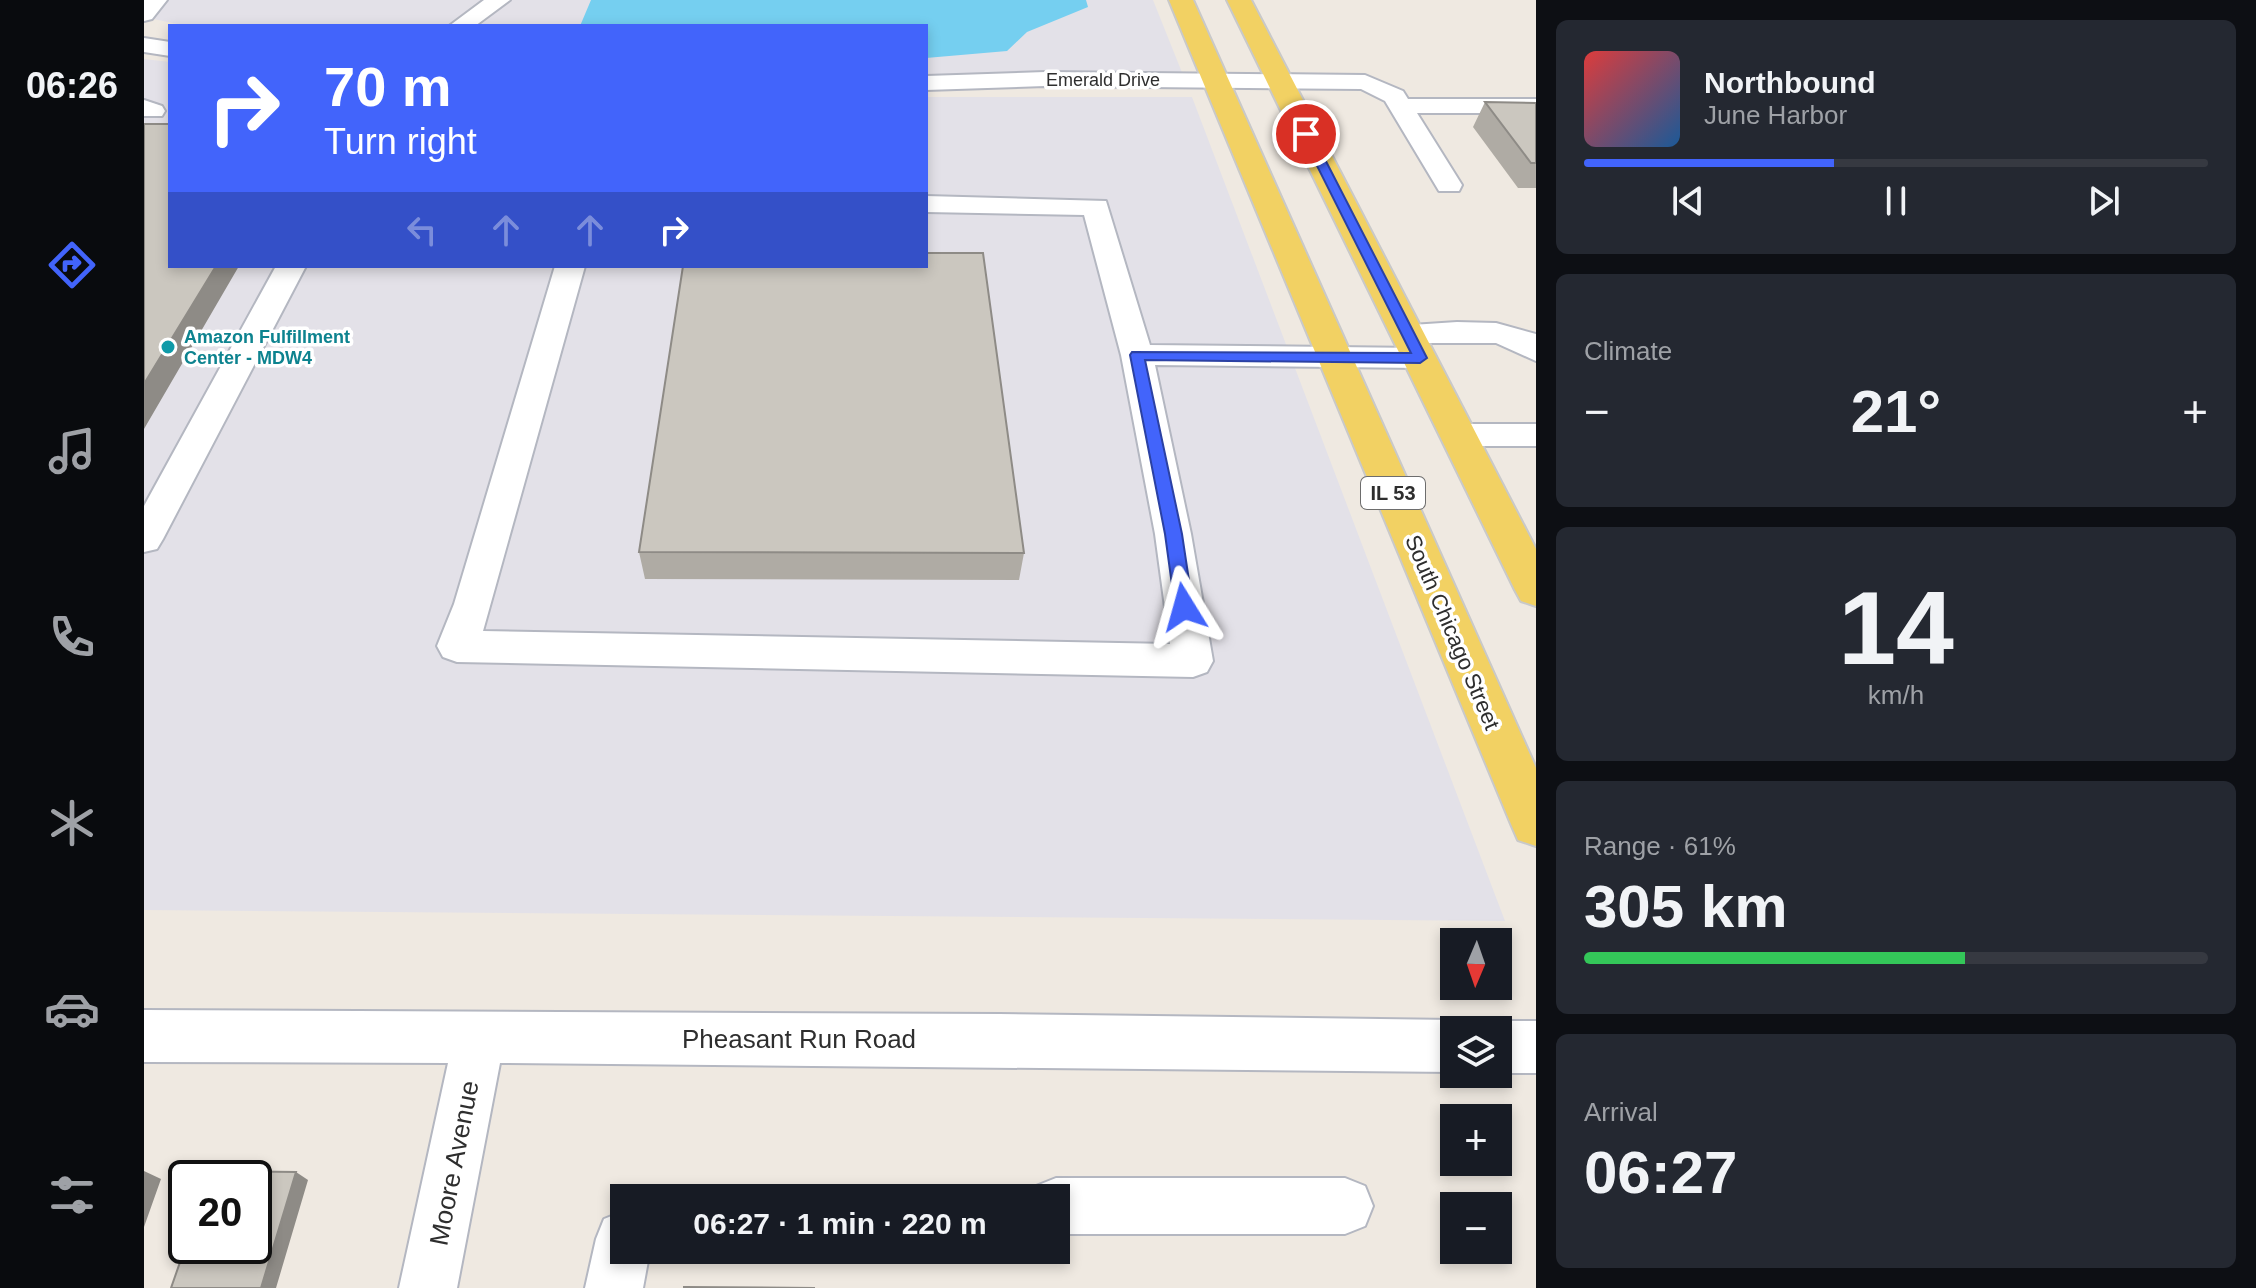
<!DOCTYPE html>
<meta charset="utf-8">
<style>
:root{--surface:#171b24;--page:#242831;--text:#f1f3f6;--muted:#9ea1a6;--line:#363941;--accent:#4264fb}
body{margin:0;font-family:Arial,sans-serif;background:var(--page);color:var(--text);height:100vh;display:flex;flex-direction:column;font-size:30px;white-space:nowrap}
*{box-sizing:border-box;margin:0}
p{font-size:26px;color:var(--muted)}
.icon{flex:none;width:44px;height:44px;fill:none;stroke:currentColor;stroke-width:2;stroke-linecap:round;stroke-linejoin:round}
.map{position:relative;flex:1;overflow:hidden}
.details{display:flex;flex-direction:column;gap:20px;padding:20px;background:#0d0f14;width:720px}
.details>*{flex:none}
.hud{position:absolute;left:24px;top:24px;width:760px;height:244px;border-radius:0px;box-shadow:0 4px 12px #0003;background:#4264fb;color:#fff;overflow:hidden}
.needle{width:52px;rotate:182deg}
.controls{position:absolute;left:1296px;top:928px;display:grid;gap:16px}
.controls a{display:grid;place-items:center;width:72px;height:72px;border-radius:0px;background:var(--surface);box-shadow:0 4px 12px #0003;font-size:40px}
.speed{position:absolute;left:24px;top:1160px;display:flex;gap:16px;font-size:40px;font-weight:700;text-align:center}
.speed>*{display:grid;place-content:center;width:104px;height:104px;border-radius:50%;background:var(--surface);box-shadow:0 4px 12px #0003;line-height:1}
.speed .limit{border:4px solid #111;border-radius:12px;background:#fff;color:#111}
.pin{position:absolute;display:grid;place-items:center;width:68px;height:68px;color:#fff;margin:-34px;border:4px solid #fff;border-radius:50%;box-shadow:0 2px 8px #0007}
.me{position:absolute;width:88px;margin:-44px;rotate:352deg;stroke-linejoin:round;filter:drop-shadow(0 0 6px #0008)}
.turn{display:flex;align-items:center;gap:28px;height:168px;padding:0 24px;font-size:36px}
.turn .icon{width:104px;height:104px;stroke-width:2.5}
.turn b{display:block;font-size:56px;line-height:68px}
.lanes{display:flex;align-items:center;height:76px;padding:0 24px;background:#0003;justify-content:center;gap:40px;direction:ltr}
.lanes .off{opacity:.35}
.big{font-size:60px;font-weight:600;line-height:1.1}
.details .widget{flex:1;display:flex;flex-direction:column;justify-content:center;gap:12px;min-width:0;padding:0 28px;border-radius:12px;background:var(--page)}
.details .dial{align-items:center;gap:0}
.dial b{font-size:104px;line-height:1}
.song{display:flex;align-items:center;gap:24px}
.cover{width:96px;height:96px;border-radius:12px;background:linear-gradient(135deg,hsl(0 70% 55%),hsl(210 70% 35%))}
.played{height:8px;border-radius:4px;background:linear-gradient(90deg,var(--accent) 40%,var(--line) 40%)}
.keys{display:flex;justify-content:space-around;direction:ltr}
.heat{display:flex;justify-content:space-between;align-items:center;font-size:44px;direction:ltr}
.charge{height:12px;border-radius:6px;background:linear-gradient(90deg,#34c759 61%,var(--line) 0)}
.trip{position:absolute;left:466px;top:1184px;width:460px;height:80px;border-radius:0px;background:var(--surface);box-shadow:0 4px 12px #0003;font-weight:600;line-height:80px;text-align:center}
main{display:flex;flex:1;min-height:0}
.menu{display:flex;flex-direction:column;width:144px;justify-content:space-around;align-items:center;background:#090b0e;color:var(--muted)}
.menu .icon{width:56px;height:56px}
.menu .active{color:var(--accent)}
.menu b{font-size:36px;color:var(--text)}
.map>svg:first-child{display:block}
.industrial{fill:#e3e1e8}
.water{fill:#75cff0}
.lines{fill:none;stroke-linecap:round;stroke-linejoin:round}
.minor-casing{stroke:#b4b7c1;stroke-width:4}
.major-casing{stroke:#c9c9c9;stroke-width:4}
.minor{fill:#fff;fill-rule:evenodd}
.major{fill:#f2d163;fill-rule:evenodd}
.wall{fill:#afaba4}
.shaded-wall{fill:#8e8b86}
.building{fill:#cbc7bf;stroke:#8e8b86;stroke-width:2}
.route{fill:#4264fb;stroke:#2b41a3;stroke-width:2}
.culture-dot{fill:#0f9aa8;stroke:#fff;stroke-width:3}
.labels{text-anchor:middle;stroke-width:7;stroke-linejoin:round;paint-order:stroke}
.far-street-label{font-size:18px;fill:#2e2e2e;stroke:#fff}
.far-culture-label{font-size:18px;font-weight:bold;fill:#0d838f;stroke:#fff;text-anchor:start}
.shield{fill:#fff;stroke:#6d6d6d;stroke-width:2}
.shield-label{font-size:20px;font-weight:bold;fill:#2e2e2e}
.street-label{font-size:22px;fill:#2e2e2e;stroke:#fff}
.near-street-label{font-size:26px;fill:#2e2e2e;stroke:#fff}
</style>
<main>
<nav class="menu">
<b>06:26</b>
<svg class="icon active" aria-label="directions" viewBox="0 0 24 24"><path d="M12 3l9 9-9 9-9-9zM9 14v-3h6M13 9l2 2-2 2"/></svg>
<svg class="icon" aria-label="music" viewBox="0 0 24 24"><path d="M9 18V5l10-2v13"/><circle cx="6" cy="18" r="3"/><circle cx="16" cy="16" r="3"/></svg>
<svg class="icon" aria-label="phone" viewBox="0 0 24 24"><path d="M5 4h4l2 5-3 2q2 4 5 5l2-3 5 2v4C11 20 4 13 5 4z"/></svg>
<svg class="icon" aria-label="climate" viewBox="0 0 24 24"><path d="M12 3v18M4 7l16 10M4 17L20 7"/></svg>
<svg class="icon" aria-label="car" viewBox="0 0 24 24"><path d="M5 17H2v-5l4-1 3-4h7l3 4 3 1v5h-3M9 17h6M6 11h13"/><circle cx="7" cy="17" r="2"/><circle cx="17" cy="17" r="2"/></svg>
<svg class="icon" aria-label="filters" viewBox="0 0 24 24"><path d="M4 7h16M4 17h16"/><circle cx="9" cy="7" r="2"/><circle cx="15" cy="17" r="2"/></svg>
</nav>
<div class="map">
<svg width="1392" height="1288" viewBox="0 0 1392 1288">
<rect width="100%" height="100%" fill="#efe9e1"/>
<path class="industrial" d="M0,0H1009L1039,75L782,76V26H43L0,17Z
M0,59L26,62V266H782V97H1048L1361,921L0,910Z"/>
<path class="water" d="M447,0H942L944,7L883,32L863,51L782,58V26H436Z"/>
<g class="lines">
<g class="minor-casing">
<path id="minor" d="M0,0H23L8,19L0,21Z
M340,0H366L331,26H305Z
M0,38L26,42V56L0,52Z
M901,72L1221,75L1259,91L1264,99H1392V113H1273L1318,185L1315,191H1295L1241,101L1217,89L901,86L782,90V76Z
M0,100L18,106L21,111L18,116H0Z
M782,196L962,201L1006,345L1276,348L1287,351L1292,358L1287,365L1276,368L1011,365L1047,534L1069,661L1063,672L1049,677L313,662L299,657L293,646L310,604L411,266H441L339,631L1026,644L1011,534L977,355L940,215L782,212Z
M132,266H162L19,539L13,549L0,552V506Z
M1313,322L1352,323L1392,334V361L1352,343H1263L1252,340L1247,333L1252,326Z
M1315,424H1392V446H1315L1303,443L1298,435L1303,427Z
M0,1010L855,1014L1310,1020L1329,1030H1310V1072L356,1063L313,1288H255L304,1063L0,1062Z
M1354,1021H1392V1073H1354V1030H1335Z
M912,1178H1201L1221,1186L1229,1206L1221,1226L1201,1234H912V1198H887L892,1186Z
M480,1211V1250H506L499,1288H441L452,1239L460,1219Z"/>
</g>
<g class="major-casing">
<path id="major" d="M1025,0H1049L1392,768V846L1374,840L1367,824Z
M1083,0H1107L1392,549V606L1377,601L1371,590Z"/>
</g>
<use href="#minor" class="minor"/>
<use href="#major" class="major"/>
</g>
<path class="wall" d="M1341,102L1392,103V188H1374L1329,127Z
M495,552L880,553L875,580L501,579Z"/>
<path class="shaded-wall" d="M72,266H95L0,429V384Z
M0,1171L17,1179L0,1227Z
M152,1172L164,1180L132,1288H117Z"/>
<path class="building" d="M1341,102L1392,103V163H1387Z
M0,124H26V266H72L0,384Z
M782,253H839L880,553L495,552L539,266H782Z
M67,1171L152,1172L117,1288H27L42,1245V1246H110V1178H65Z
M540,1287L671,1288H540Z"/>
<path class="route" d="M1162,131L1168,134L1283,358L1276,363L1001,360L1038,534L1049,607L1040,614L1031,607L1021,534L986,355L988,352L1267,353L1157,134Z"/>
<circle class="culture-dot" cx="24" cy="347" r="8"/>
<g class="labels">
<g class="far-street-label">
<text x="959" y="86">Emerald Drive</text>
</g>
<g class="far-culture-label">
<text x="40" y="343">Amazon Fulfillment<tspan x="40" dy="21">Center - MDW4</tspan></text>
</g>
<rect class="shield" x="1217" y="477" width="64" height="32" rx="6"/>
<g class="shield-label">
<text x="1249" y="500">IL 53</text>
</g>
<g class="street-label">
<text transform="translate(1309 632) rotate(67)" y="8">South Chicago Street</text>
</g>
<g class="near-street-label">
<text x="655" y="1048">Pheasant Run Road</text>
<text transform="translate(310 1163) rotate(-79)" y="9">Moore Avenue</text>
</g>
</g>
</svg>
<div class="controls">
<a><svg class="needle" viewBox="-14 -14 28 28"><path d="M0-13l5 13h-10z" fill="#e53935"/><path d="M0 13l5-13h-10z" fill="#9ea1a6"/></svg></a>
<a><svg class="icon" aria-label="layers" viewBox="0 0 24 24"><path d="M12 4l9 5-9 5-9-5zM3 14l9 5 9-5"/></svg></a>
<a>+</a>
<a>−</a>
</div>
<div class="speed"><div class="limit">20</div></div>
<div class="pin" style="left:1162px;top:134px;background:#d93025"><svg class="icon" aria-label="arrive" viewBox="0 0 24 24"><path d="M6 21V4h12l-3 4 3 4H6"/></svg></div>
<svg class="me" style="left:1040px;top:607px" viewBox="-20 -20 40 40"><path d="M0-17L14 15 0 8-14 15z" fill="#4264fb" stroke="#fff" stroke-width="4"/></svg>
<div class="trip">06:27 · 1 min · 220 m</div>
<div class="hud">
<div class="turn"><svg class="icon" aria-label="right" viewBox="0 0 24 24"><path d="M7 20v-9h11M14 6l5 5-5 5"/></svg><div><b>70 m</b>Turn right</div></div>
<div class="lanes"><svg class="icon off" aria-label="left" viewBox="0 0 24 24"><path d="M17 20v-9H6M10 6l-5 5 5 5"/></svg><svg class="icon off" aria-label="ahead" viewBox="0 0 24 24"><path d="M12 20V5M6 11l6-6 6 6"/></svg><svg class="icon off" aria-label="ahead" viewBox="0 0 24 24"><path d="M12 20V5M6 11l6-6 6 6"/></svg><svg class="icon" aria-label="right" viewBox="0 0 24 24"><path d="M7 20v-9h11M14 6l5 5-5 5"/></svg></div>
</div>
</div>
<section class="details">
<div class="widget">
<div class="song"><i class="cover"></i><div><b>Northbound</b><p>June Harbor</p></div></div>
<div class="played"></div>
<div class="keys"><svg class="icon" aria-label="previous" viewBox="0 0 24 24"><path d="M18 5L8 12l10 7zM5 5v14"/></svg><svg class="icon" aria-label="pause" viewBox="0 0 24 24"><path d="M8 5v14M16 5v14"/></svg><svg class="icon" aria-label="next" viewBox="0 0 24 24"><path d="M6 5l10 7-10 7zM19 5v14"/></svg></div>
</div>
<div class="widget"><p>Climate</p>
<div class="heat"><a>−</a><b class="big">21°</b><a>+</a></div>
</div>
<div class="widget dial"><b>14</b><p>km/h</p></div>
<div class="widget"><p>Range · 61%</p><b class="big">305 km</b><div class="charge"></div></div>
<div class="widget"><p>Arrival</p><b class="big">06:27</b></div>
</section>
</main>
